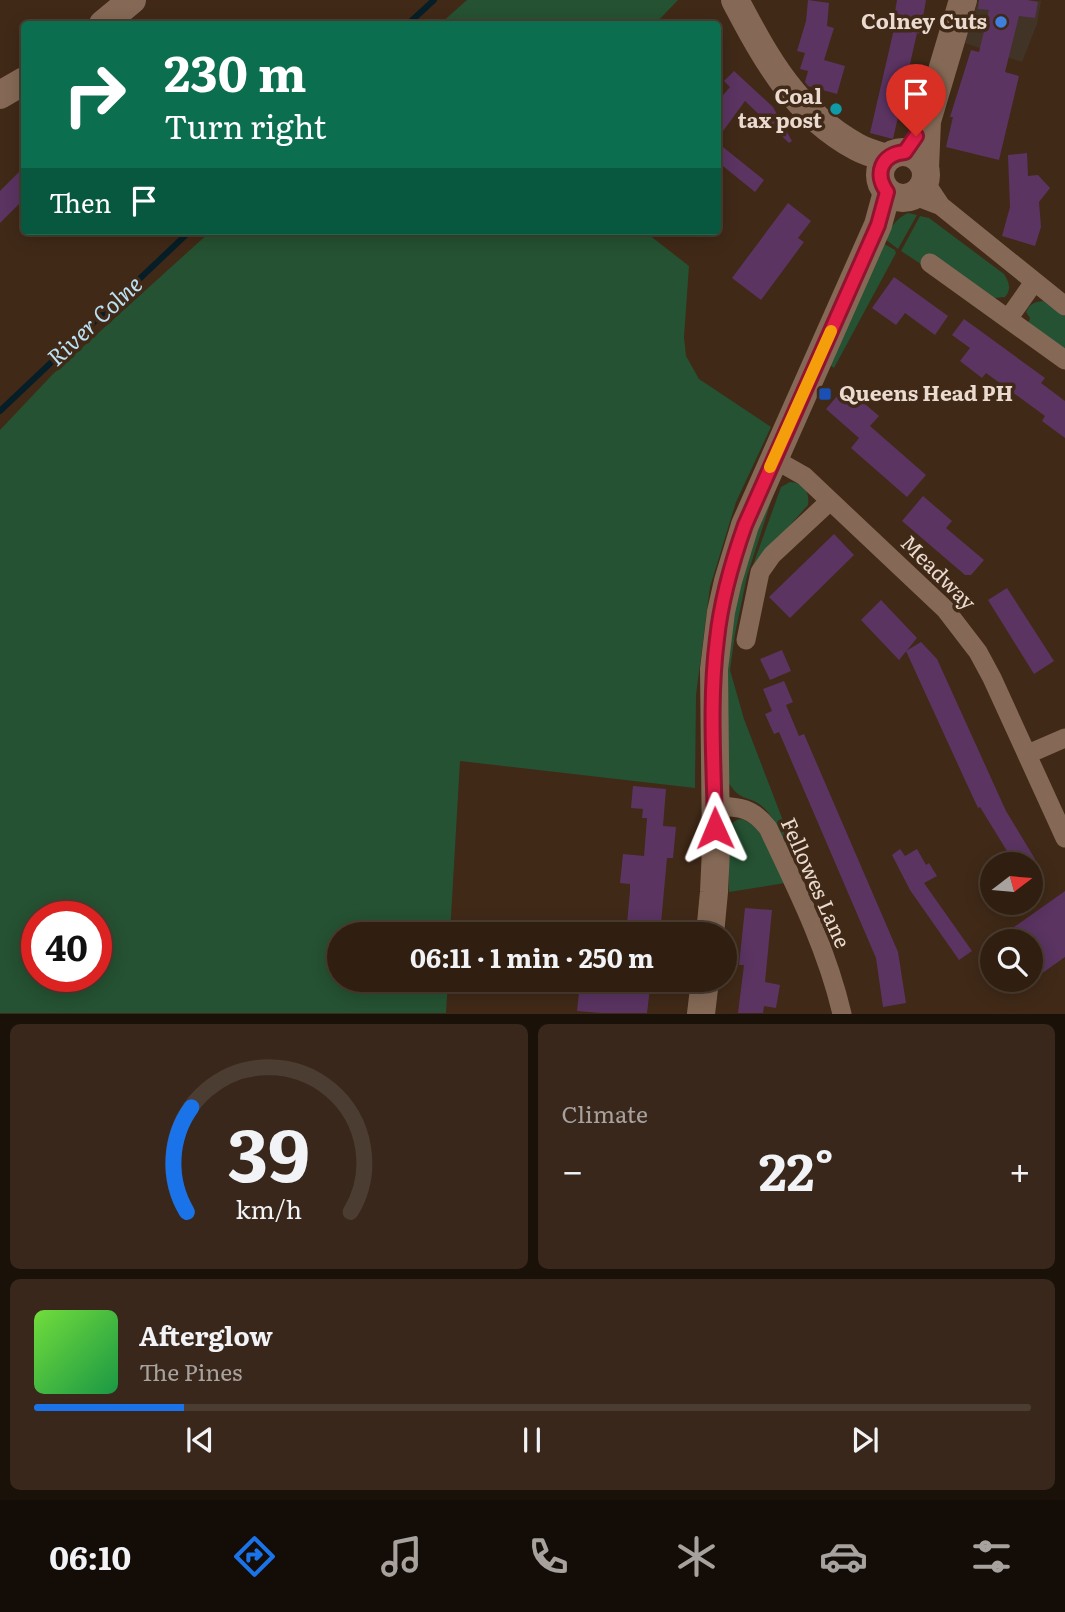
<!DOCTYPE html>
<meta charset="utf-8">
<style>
:root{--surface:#301f11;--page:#38271a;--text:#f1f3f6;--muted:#a8a29f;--line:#4b3d31;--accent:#1a73e8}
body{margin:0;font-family:Literata,serif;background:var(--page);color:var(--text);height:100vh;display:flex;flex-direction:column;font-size:26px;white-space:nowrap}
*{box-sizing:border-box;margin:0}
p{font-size:23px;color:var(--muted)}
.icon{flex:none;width:38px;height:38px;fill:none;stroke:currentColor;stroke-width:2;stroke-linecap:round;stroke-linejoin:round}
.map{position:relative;height:1014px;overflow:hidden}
.drawer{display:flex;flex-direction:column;gap:10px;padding:10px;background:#1a1109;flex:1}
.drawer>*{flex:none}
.hud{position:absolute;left:21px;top:21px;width:700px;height:214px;border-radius:7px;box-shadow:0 4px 18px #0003,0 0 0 2px var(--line);background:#0b6e4f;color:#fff;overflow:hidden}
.needle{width:46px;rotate:74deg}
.fabs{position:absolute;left:980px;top:852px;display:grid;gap:14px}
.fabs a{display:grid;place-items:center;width:63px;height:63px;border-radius:50%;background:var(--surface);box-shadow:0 4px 18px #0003,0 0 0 2px var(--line);font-size:35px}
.speed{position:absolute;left:21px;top:901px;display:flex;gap:14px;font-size:35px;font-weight:700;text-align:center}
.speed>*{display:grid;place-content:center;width:91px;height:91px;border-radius:50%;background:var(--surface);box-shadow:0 4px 18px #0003,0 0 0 2px var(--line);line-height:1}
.speed .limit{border:10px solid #d22;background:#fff;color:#111}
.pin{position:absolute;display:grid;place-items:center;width:60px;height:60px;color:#fff;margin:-72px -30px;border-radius:50% 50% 50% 0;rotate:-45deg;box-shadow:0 0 7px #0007}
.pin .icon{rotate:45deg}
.me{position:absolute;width:77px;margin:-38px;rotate:359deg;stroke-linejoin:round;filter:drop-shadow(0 0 5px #0008)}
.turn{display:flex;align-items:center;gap:24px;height:147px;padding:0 28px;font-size:32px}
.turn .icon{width:91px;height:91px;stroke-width:2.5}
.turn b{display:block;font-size:49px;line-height:60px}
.then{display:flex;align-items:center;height:66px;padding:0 28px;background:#0003;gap:14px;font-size:26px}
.big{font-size:52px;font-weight:700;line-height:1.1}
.drawer .tile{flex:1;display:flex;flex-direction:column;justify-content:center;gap:10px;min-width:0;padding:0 24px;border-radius:10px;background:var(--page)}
.drawer .dial{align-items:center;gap:0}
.dial svg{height:182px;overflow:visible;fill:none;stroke:var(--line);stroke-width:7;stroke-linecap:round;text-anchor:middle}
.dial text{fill:var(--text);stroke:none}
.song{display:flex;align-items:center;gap:21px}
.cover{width:84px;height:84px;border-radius:10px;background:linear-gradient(135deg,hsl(100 70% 55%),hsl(140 70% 35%))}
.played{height:7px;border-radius:4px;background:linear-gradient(90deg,var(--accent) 15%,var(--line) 15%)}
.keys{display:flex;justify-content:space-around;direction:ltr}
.heat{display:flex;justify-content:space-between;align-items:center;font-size:38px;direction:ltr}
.drawer .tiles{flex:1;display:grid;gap:10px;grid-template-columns:1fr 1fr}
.tile:last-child{grid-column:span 2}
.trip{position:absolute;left:327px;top:922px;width:410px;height:70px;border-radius:35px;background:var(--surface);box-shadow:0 4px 18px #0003,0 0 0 2px var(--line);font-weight:700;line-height:70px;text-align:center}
.dock{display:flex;height:112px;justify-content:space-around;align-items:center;background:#130c07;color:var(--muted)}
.dock .icon{width:49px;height:49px}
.dock .on{color:var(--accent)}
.dock b{font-size:32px;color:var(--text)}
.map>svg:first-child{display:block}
.commercial{fill:#413426}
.green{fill:#255232;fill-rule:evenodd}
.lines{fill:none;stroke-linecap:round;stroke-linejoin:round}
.stream{stroke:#061e28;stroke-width:6}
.building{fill:#5b3462}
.street{stroke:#856956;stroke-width:19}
.secondary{stroke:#856956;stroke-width:28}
.route-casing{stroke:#92132f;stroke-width:18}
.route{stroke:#e11d48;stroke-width:12}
.slow{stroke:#f59e0b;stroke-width:12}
.shop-dot{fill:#3f7fe0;stroke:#402917;stroke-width:2.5}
.culture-dot{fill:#0f9aa8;stroke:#402917;stroke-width:2.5}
.transit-dot{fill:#1a4fb4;stroke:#402917;stroke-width:2.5}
.labels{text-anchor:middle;stroke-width:7;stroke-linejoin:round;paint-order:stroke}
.poi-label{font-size:21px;font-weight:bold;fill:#eadacf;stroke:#402917;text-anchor:end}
.street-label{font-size:21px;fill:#eadacf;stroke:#402917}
.water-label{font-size:23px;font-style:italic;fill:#bbe1f4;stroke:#402917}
</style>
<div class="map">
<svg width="1065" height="1014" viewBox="0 0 1065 1014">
<rect width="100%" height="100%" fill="#402917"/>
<path class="commercial" d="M1021,0L1041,1L1037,24L1022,62L965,43L978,1L1018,11Z"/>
<path class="green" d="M467,0H678L655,24H440Z
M908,213L917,215L898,249L885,239C891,226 896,219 908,213Z
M920,216L929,218L1004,274C1009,282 1012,289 1005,297L994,298L924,266L901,251Z
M211,231H644L689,266L684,337L686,356L699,379L771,427L736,502L710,587L696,695L695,788L460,761L450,934H340V980H448L446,1013H0V430L53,374ZM37,917H96V976H37Z
M881,242L895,250L896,253L834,368L827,363Z
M1043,301L1065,316V350L1028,324L1030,318L1026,312C1030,304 1034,302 1043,301Z
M790,482C804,483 810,492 808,505L754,566L753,565L781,487Z
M775,489L747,576L735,634L730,670L744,719L800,865L796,866C788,851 775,817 763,807C748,794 741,803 728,782L723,687L738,576Z
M740,819C762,822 776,864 785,883L729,892V830C731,824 733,821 740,819Z"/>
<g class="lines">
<path class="stream" d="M408,24L434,0
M0,411L190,231"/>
</g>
<path class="building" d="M808,0L829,3L827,26L834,28L824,60L845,66L837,94L808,86L805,82L808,71L800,69L805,53L797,51L806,21Z
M897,0H926L920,34L917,33L893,139L870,133L894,29H892Z
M979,0H1027L1038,2L1035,18L1019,16L1005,72L1019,76L999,160L946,147L953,117H950L971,50L979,52L989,10L978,9Z
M734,71L773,107L792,141L789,143L745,101L718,138V101L730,87L724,81Z
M718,143L764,180L755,192L718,162Z
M1027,153L1028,176L1038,175L1050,188L1039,202L1041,227L1035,246L1002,236L1010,207L1008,155Z
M24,167V199L0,223V191Z
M788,203L811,221L798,238L804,242L761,300L732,278Z
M894,277L948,316L935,335L905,313L896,325L872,308Z
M964,319L1045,378L1041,383L1065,401V438L1042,421L1045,416L986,373L982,378L960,361L970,348L952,335Z
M845,387L879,416L870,426L926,475L907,497L851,448L859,438L826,409Z
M923,496L952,521L946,528L984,560L971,575H965L902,521Z
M834,534L854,555L790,618L769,597Z
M1007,588L1054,661L1034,674L988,600Z
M881,600L917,638L899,660L861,620Z
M921,642L937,659L1006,811L1035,859L1025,864H1015L980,807L978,808L965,780L906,651Z
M782,650L791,671L770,680L760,659Z
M784,681L793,702L786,705L799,736L804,734L898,952L906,1003L883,1007L876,958L779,732L774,734L765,714L772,711L763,689Z
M633,786L666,789L663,826L676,827L673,858H667L660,934H626L630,891V884L620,883L623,854L644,856L647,818H642L643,809L631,808Z
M900,849L905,856L917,849L926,865L929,863L937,876L924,883L972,951L959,960L910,890L892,855Z
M1065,891V957L1031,981V942H993Z
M745,908L772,910L765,982L780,985L776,1008L764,1006L763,1013H738L744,965H739Z
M611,980H651L647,1013H601L577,1011L579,993L589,994V992L609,994Z"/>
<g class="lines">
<path class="street" d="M925,182L941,206
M915,196L941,206L1065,306
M930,263L1065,360
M1008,319L1034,282
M774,459L804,476L945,609L978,652L992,678L1065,838
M746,640L760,572L772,555L830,501
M1028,754L1065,738
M715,806C739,807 752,807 768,828C796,887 827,949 842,1014"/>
<path class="secondary" d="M735,0C766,59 796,114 857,147C866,152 877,155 887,158
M103,24L132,0
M0,95L24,81
M880 175a23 23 0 1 1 46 0a23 23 0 1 1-46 0Z
M925,168L927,121L963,0
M710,934L714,892L716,849L714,669L721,612L728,581L745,525L878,225L887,192
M701,1014L705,980"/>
</g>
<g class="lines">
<g class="route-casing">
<path id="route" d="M715,828C714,765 709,701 717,639C721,600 732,562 745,525L878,225L887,192C874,174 881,154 905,152L916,136"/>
</g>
<use href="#route" class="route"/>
<path class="slow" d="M770,467L831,331"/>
</g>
<circle class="shop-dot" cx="1001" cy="22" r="7"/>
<circle class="culture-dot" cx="836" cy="109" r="7"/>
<rect class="transit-dot" x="818" y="387" width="14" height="14" rx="3.5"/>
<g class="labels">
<g class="poi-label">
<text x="987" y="29">Colney Cuts</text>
<text x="822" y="104">Coal<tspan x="822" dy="24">tax post</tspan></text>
<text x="839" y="401" text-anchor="start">Queens Head PH</text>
</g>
<g class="street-label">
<text transform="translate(938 573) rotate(45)" y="7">Meadway</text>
<text transform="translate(815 883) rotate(66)" y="7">Fellowes Lane</text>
</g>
<g class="water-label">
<text transform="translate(95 321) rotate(-43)" y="8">River Colne</text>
</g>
</g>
</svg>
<div class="fabs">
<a><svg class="needle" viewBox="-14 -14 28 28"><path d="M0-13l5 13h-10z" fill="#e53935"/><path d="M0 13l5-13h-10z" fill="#a8a29f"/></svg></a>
<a><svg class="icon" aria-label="search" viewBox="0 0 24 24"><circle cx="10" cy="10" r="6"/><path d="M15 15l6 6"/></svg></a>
</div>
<div class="speed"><div class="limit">40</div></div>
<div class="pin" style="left:916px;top:136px;background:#d93025"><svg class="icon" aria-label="arrive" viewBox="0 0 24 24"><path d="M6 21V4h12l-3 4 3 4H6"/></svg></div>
<svg class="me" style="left:715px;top:828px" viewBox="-20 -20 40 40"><path d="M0-17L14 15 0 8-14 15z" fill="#e11d48" stroke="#fff" stroke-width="4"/></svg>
<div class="trip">06:11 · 1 min · 250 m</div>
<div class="hud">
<div class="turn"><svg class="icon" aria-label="right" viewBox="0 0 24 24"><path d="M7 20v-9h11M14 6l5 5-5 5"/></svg><div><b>230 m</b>Turn right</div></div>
<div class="then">Then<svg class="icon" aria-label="arrive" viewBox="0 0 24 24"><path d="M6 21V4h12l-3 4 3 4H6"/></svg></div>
</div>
</div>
<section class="drawer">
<div class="tiles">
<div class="tile dial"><svg viewBox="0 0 100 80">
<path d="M14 69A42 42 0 1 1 86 69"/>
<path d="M14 69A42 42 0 0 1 16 23" stroke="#1a73e8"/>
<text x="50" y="56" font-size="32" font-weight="700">39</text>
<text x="50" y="72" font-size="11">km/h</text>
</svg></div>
<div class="tile"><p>Climate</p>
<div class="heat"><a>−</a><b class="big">22°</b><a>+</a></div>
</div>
<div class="tile">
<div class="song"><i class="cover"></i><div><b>Afterglow</b><p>The Pines</p></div></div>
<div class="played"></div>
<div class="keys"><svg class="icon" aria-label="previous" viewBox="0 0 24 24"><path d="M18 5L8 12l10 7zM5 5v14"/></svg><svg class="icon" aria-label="pause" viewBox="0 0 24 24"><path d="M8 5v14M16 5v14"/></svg><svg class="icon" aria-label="next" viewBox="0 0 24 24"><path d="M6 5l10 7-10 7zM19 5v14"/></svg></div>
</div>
</div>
</section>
<nav class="dock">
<b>06:10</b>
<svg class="icon on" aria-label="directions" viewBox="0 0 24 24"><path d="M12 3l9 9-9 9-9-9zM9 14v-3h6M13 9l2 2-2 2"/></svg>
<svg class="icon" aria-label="music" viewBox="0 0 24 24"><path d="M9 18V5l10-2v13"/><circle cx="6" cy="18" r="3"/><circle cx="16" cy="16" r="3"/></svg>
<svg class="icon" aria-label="phone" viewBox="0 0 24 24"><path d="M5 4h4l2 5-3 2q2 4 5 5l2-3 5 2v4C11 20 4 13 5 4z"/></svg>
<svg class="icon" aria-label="climate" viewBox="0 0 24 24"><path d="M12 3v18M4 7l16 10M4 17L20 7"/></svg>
<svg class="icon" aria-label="car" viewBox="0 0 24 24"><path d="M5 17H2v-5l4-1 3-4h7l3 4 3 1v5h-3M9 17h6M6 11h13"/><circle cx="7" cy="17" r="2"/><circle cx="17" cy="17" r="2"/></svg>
<svg class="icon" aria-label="filters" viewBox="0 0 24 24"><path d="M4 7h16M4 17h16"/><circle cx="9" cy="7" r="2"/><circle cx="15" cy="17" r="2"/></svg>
</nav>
